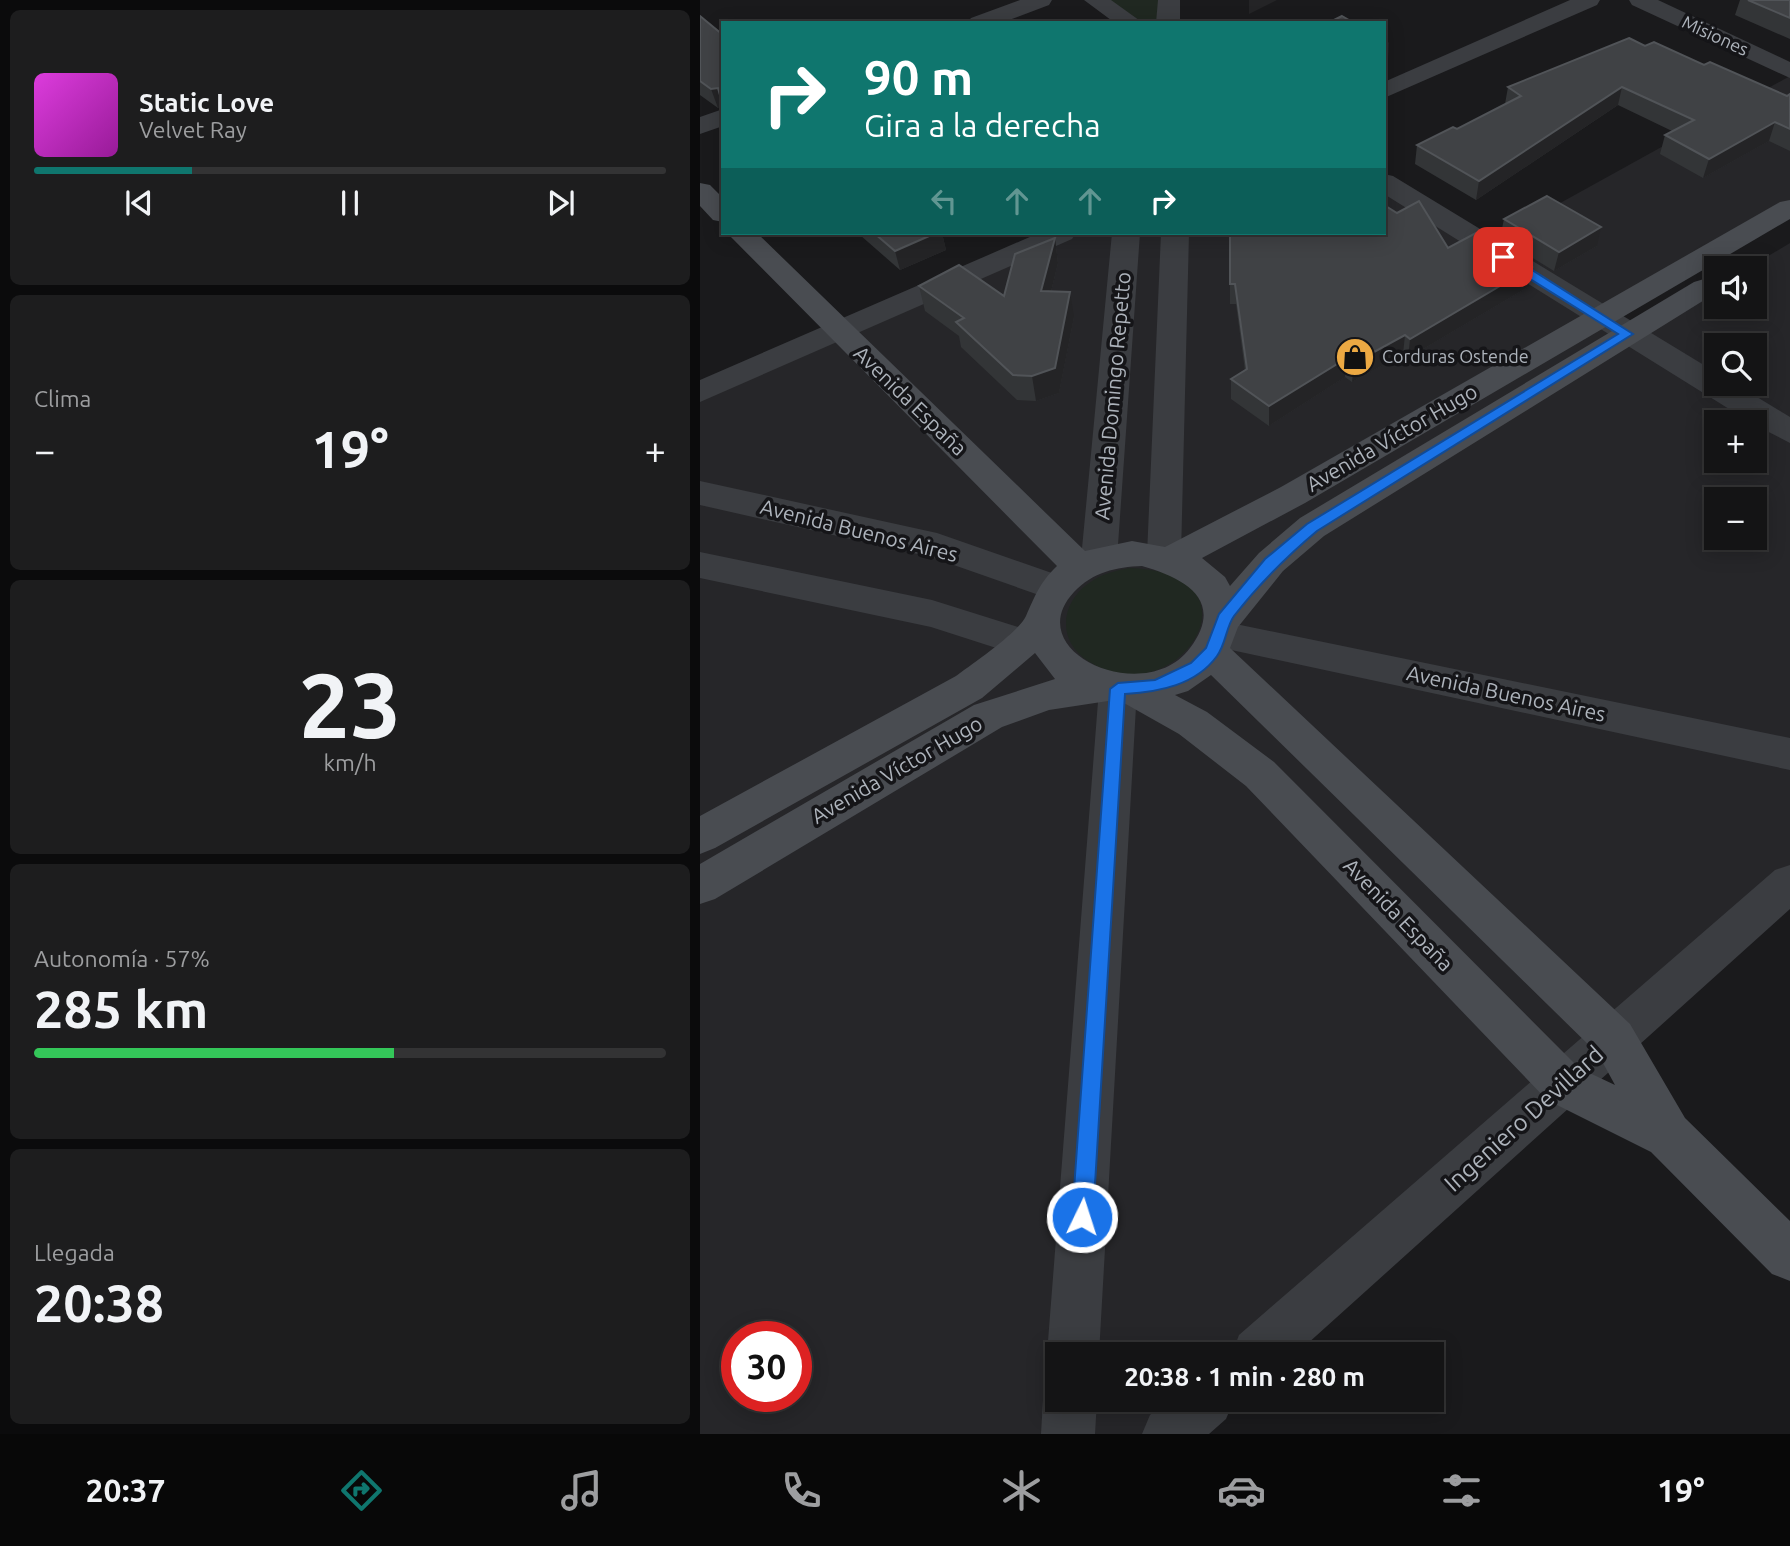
<!DOCTYPE html>
<html lang="es">
<meta charset="utf-8">
<style>
:root{--surface:#141415;--page:#1d1d1e;--text:#f1f3f6;--muted:#9d9ea0;--line:#333334;--accent:#0f766e}
body{margin:0;font-family:Ubuntu,sans-serif;background:var(--page);color:var(--text);height:100vh;display:flex;flex-direction:column;font-size:26px;white-space:nowrap}
*{box-sizing:border-box;margin:0}
p{font-size:23px;color:var(--muted)}
.icon{flex:none;width:38px;height:38px;fill:none;stroke:currentColor;stroke-width:2;stroke-linecap:round;stroke-linejoin:round}
.map{position:relative;flex:1;overflow:hidden}
.side{display:flex;flex-direction:column;gap:10px;padding:10px;background:#0b0b0c;width:700px}
.side>*{flex:none}
.banner{position:absolute;left:21px;top:21px;width:665px;height:214px;border-radius:0px;box-shadow:0 4px 18px #0003,0 0 0 2px var(--line);background:#0f766e;color:#fff;overflow:hidden}
.tools{position:absolute;left:1004px;top:256px;display:grid;gap:14px}
.tools a{display:grid;place-items:center;width:63px;height:63px;border-radius:0px;background:var(--surface);box-shadow:0 4px 18px #0003,0 0 0 2px var(--line);font-size:35px}
.speed{position:absolute;left:21px;top:1321px;display:flex;gap:14px;font-size:35px;font-weight:700;text-align:center}
.speed>*{display:grid;place-content:center;width:91px;height:91px;border-radius:50%;background:var(--surface);box-shadow:0 4px 18px #0003,0 0 0 2px var(--line);line-height:1}
.speed .limit{border:10px solid #d22;background:#fff;color:#111}
.pin{position:absolute;display:grid;place-items:center;width:60px;height:60px;color:#fff;margin:-30px;border-radius:14px;box-shadow:0 4px 10px #0006}
.me{position:absolute;width:77px;margin:-38px;rotate:4deg;stroke-linejoin:round;filter:drop-shadow(0 0 5px #0008)}
.turn{display:flex;align-items:center;gap:24px;height:147px;padding:0 28px;font-size:32px}
.turn .icon{width:91px;height:91px;stroke-width:2.5}
.turn b{display:block;font-size:49px;line-height:60px}
.lanes{display:flex;align-items:center;height:66px;padding:0 28px;background:#0003;justify-content:center;gap:35px;direction:ltr}
.lanes .off{opacity:.35}
.big{font-size:52px;font-weight:700;line-height:1.1}
.side .tile{flex:1;display:flex;flex-direction:column;justify-content:center;gap:10px;min-width:0;padding:0 24px;border-radius:10px;background:var(--page)}
.side .dial{align-items:center;gap:0}
.dial b{font-size:91px;line-height:1}
.song{display:flex;align-items:center;gap:21px}
.cover{width:84px;height:84px;border-radius:10px;background:linear-gradient(135deg,hsl(300 70% 55%),hsl(300 70% 35%))}
.played{height:7px;border-radius:4px;background:linear-gradient(90deg,var(--accent) 25%,var(--line) 25%)}
.keys{display:flex;justify-content:space-around;direction:ltr}
.heat{display:flex;justify-content:space-between;align-items:center;font-size:38px;direction:ltr}
.charge{height:10px;border-radius:5px;background:linear-gradient(90deg,#34c759 57%,var(--line) 0)}
.trip{position:absolute;left:345px;top:1342px;width:399px;height:70px;border-radius:0px;background:var(--surface);box-shadow:0 4px 18px #0003,0 0 0 2px var(--line);font-weight:700;line-height:70px;text-align:center}
.dock{display:flex;height:112px;justify-content:space-around;align-items:center;background:#080808;color:var(--muted)}
.dock .icon{width:49px;height:49px}
.dock .on{color:var(--accent)}
.dock b{font-size:32px;color:var(--text)}
main{display:flex;flex:1;min-height:0}
.map>svg:first-child{display:block}
.built{fill:#262629;fill-rule:evenodd}
.green{fill:#202821}
.lines{fill:none;stroke-linecap:round;stroke-linejoin:round}
.minor{fill:#3b3d41;fill-rule:evenodd}
.secondary{fill:#494c51;fill-rule:evenodd}
.wall{fill:#333537}
.shaded-wall{fill:#242426}
.building{fill:#404245;stroke:#515458;stroke-width:2}
.route{fill:#1a73e8;stroke:#114b97;stroke-width:2}
.labels{text-anchor:middle;stroke-width:7;stroke-linejoin:round;paint-order:stroke}
.far-street-label{font-size:18px;fill:#adb3bb;stroke:#151518}
.far-poi-label{font-size:18px;fill:#adb3bb;stroke:#151518;text-anchor:start}
.street-label{font-size:21px;fill:#adb3bb;stroke:#151518}
.near-street-label{font-size:24px;fill:#adb3bb;stroke:#151518}
</style>
<main>
<section class="side">
<div class="tile">
<div class="song"><i class="cover"></i><div><b>Static Love</b><p>Velvet Ray</p></div></div>
<div class="played"></div>
<div class="keys"><svg class="icon" aria-label="previous" viewBox="0 0 24 24"><path d="M18 5L8 12l10 7zM5 5v14"/></svg><svg class="icon" aria-label="pause" viewBox="0 0 24 24"><path d="M8 5v14M16 5v14"/></svg><svg class="icon" aria-label="next" viewBox="0 0 24 24"><path d="M6 5l10 7-10 7zM19 5v14"/></svg></div>
</div>
<div class="tile"><p>Clima</p>
<div class="heat"><a>−</a><b class="big">19°</b><a>+</a></div>
</div>
<div class="tile dial"><b>23</b><p>km/h</p></div>
<div class="tile"><p>Autonomía · 57%</p><b class="big">285 km</b><div class="charge"></div></div>
<div class="tile"><p>Llegada</p><b class="big">20:38</b></div>
</section>
<div class="map">
<svg width="1090" height="1434" viewBox="0 0 1090 1434">
<rect width="100%" height="100%" fill="#1a1a1c"/>
<path class="built" d="M1090,76V208L902,317L932,337L1017,286V306H1055V268H1048L1090,243V883L558,1354H357V1400H507L468,1434H0V393L367,233H684V175L788,243ZM1017,345H1055V383H1017ZM1017,422H1055V460H1017ZM1017,499H1055V537H1017ZM37,1337H96V1396H37Z"/>
<path class="green" d="M395,0H469L468,23H431Z
M429,568C571,572 478,719 388,661C357,641 360,603 389,583C401,574 415,571 429,568Z"/>
<g class="lines">
<path class="minor" d="M320,0H352L349,5L301,23H267L271,18Z
M384,0H411L443,23H415Z
M458,0H480V23H456Z
M870,0H900L897,5L684,98V82Z
M929,0H958L1090,62V78L932,5Z
M23,109V126L0,134V117Z
M684,174L693,176L1017,373V383H1034L1090,417V443L1055,425V422H1050L684,194Z
M339,233H376L372,239L0,402V380Z
M412,233H440L417,559L411,568L399,572L387,568L381,559Z
M461,233H489L481,555L476,564L464,568L452,564L447,555Z
M0,481L237,533L369,579L374,588L369,597L356,601L231,557L0,505Z
M0,552L232,600L334,632L339,642L334,652L321,656L231,627L0,578Z
M521,621L1090,738V770L508,645L503,635L508,625Z
M418,674L431,678L437,689L399,1354H357V1374L347,1354L399,689L405,678Z
M1090,865V909L596,1354H532L539,1335L1075,870Z
M357,1379V1400H397L395,1434H341L343,1400L351,1381Z
M467,1400H534L526,1419L509,1434H442L450,1415Z"/>
<path class="secondary" d="M0,183L10,185L23,198V222L13,220L0,206Z
M1090,200V219L605,503L502,558L525,577L530,586L559,553L600,518L994,282L1004,279L1014,282V294L624,536L583,571L538,627L530,648L930,1024L985,1118L1090,1221V1281L1072,1274L951,1152L847,1100L546,786L479,734L424,703L408,701L349,710L302,727L15,899L0,904V864L274,705L355,679L335,653L282,698L15,848L0,854V816L256,676C271,665 319,632 326,616C335,596 340,582 357,566L27,233H57L385,551L432,541L465,547L581,487L1080,202ZM442,566C484,578 526,600 490,648C446,708 318,652 374,592C393,572 416,567 442,566ZM511,675L898,1054L915,1085L879,1068L574,762L507,712L475,695L488,691Z"/>
</g>
<path class="wall" d="M1040,0H1090V39L1035,15Z
M0,16L23,35V107L18,108L0,95Z
M945,46L1004,65L1087,96L1090,94V151L1069,141L1003,178L960,154L965,135L972,131L918,105L776,200L715,164L717,145L757,129L805,104L808,87Z
M804,219L897,246L854,271L800,238Z
M159,233H242L246,250L200,270L160,235Z
M530,233L748,248L828,287L708,358L703,354L652,382L645,377L569,426L531,399V379L545,371L536,304H530Z
M355,238L358,263L351,292L374,317L359,393L336,401L317,400L261,347L259,336L225,311L219,286L304,296Z"/>
<path class="shaded-wall" d="M549,0H577L549,14Z
M689,42L688,61L684,62V45Z
M922,87L918,105L776,200L779,181Z
M18,88L23,107L18,108L11,89Z
M1075,122L1069,141L1003,178L1009,159Z
M901,227L897,246L854,271L859,252Z
M236,233H242L246,250L200,270L195,251Z
M355,238L358,263L345,316L341,291Z
M832,267L828,287L708,358L710,339Z
M370,292L374,317L359,393L336,401L332,376Z
M705,335L703,354L652,382L654,363Z
M647,358L645,377L569,426V406Z"/>
<path class="building" d="M1048,0H1090V18Z
M0,16L23,35V97L20,95L18,88L11,89L0,81Z
M642,16L654,23H628Z
M929,38L945,46L954,42L1004,65L1010,62L1087,96L1090,94V129L1075,122L1009,159L965,135L994,120L922,87L779,181L717,145L753,127L757,129L821,96L808,87Z
M847,196L901,227L859,252L804,219Z
M719,201L748,248L776,233L832,267L710,339L705,335L654,363L647,358L569,406L531,379L547,369L535,284H530V233H684V205L697,213Z
M174,233H236L195,251Z
M355,238L341,291L370,292L355,368L332,376L313,375L256,322L264,318L219,286L259,265L304,296L315,254Z"/>
<path class="route" d="M798,254H807L933,334L617,531C586,557 559,584 534,616C526,627 526,644 517,656C496,685 459,692 425,694L393,1217L390,1224L382,1227L375,1224L372,1217L410,689L418,683L455,680L491,663L506,648L519,614L565,559L607,524L918,334L798,259Z"/>
<defs>
<g id="shop-disc" transform="scale(2.0125)"><circle r="9.5" fill="#eca943" stroke="#151518"/><path d="M-5-2.5h2.3a2.7 3.5 0 0 1 5.4 0H5L5.5 6h-11ZM-1.5-2.5h3a1.5 2.3 0 0 0-3 0Z" fill="#111"/></g>
</defs>
<g fill-rule="evenodd">
<use href="#shop-disc" x="655" y="357"/>
</g>
<g class="labels">
<g class="far-street-label">
<text transform="translate(1015 36) rotate(25)" y="6">Misiones</text>
</g>
<g class="far-poi-label">
<text x="682" y="363">Corduras Ostende</text>
</g>
<g class="street-label">
<text transform="translate(413 396) rotate(-85)" y="7">Avenida Domingo Repetto</text>
<text transform="translate(210 401) rotate(44)" y="7">Avenida España</text>
<text transform="translate(692 438) rotate(-30)" y="7">Avenida Víctor Hugo</text>
<text transform="translate(159 531) rotate(14)" y="7">Avenida Buenos Aires</text>
<text transform="translate(806 694) rotate(12)" y="7">Avenida Buenos Aires</text>
<text transform="translate(197 770) rotate(-30)" y="7">Avenida Víctor Hugo</text>
<text transform="translate(698 915) rotate(46)" y="7">Avenida España</text>
</g>
<g class="near-street-label">
<text transform="translate(824 1119) rotate(-42)" y="8">Ingeniero Devillard</text>
</g>
</g>
</svg>
<div class="tools">
<a><svg class="icon" aria-label="sound" viewBox="0 0 24 24"><path d="M4 9h4l5-4v14l-5-4H4zM17 9q2 3 0 6"/></svg></a>
<a><svg class="icon" aria-label="search" viewBox="0 0 24 24"><circle cx="10" cy="10" r="6"/><path d="M15 15l6 6"/></svg></a>
<a>+</a>
<a>−</a>
</div>
<div class="speed"><div class="limit">30</div></div>
<div class="pin" style="left:803px;top:257px;background:#d93025"><svg class="icon" aria-label="arrive" viewBox="0 0 24 24"><path d="M6 21V4h12l-3 4 3 4H6"/></svg></div>
<svg class="me" style="left:382px;top:1217px" viewBox="-20 -20 40 40"><circle r="17" fill="#1a73e8" stroke="#fff" stroke-width="3"/><path d="M0-11L8 9 0 5-8 9z" fill="#fff"/></svg>
<div class="trip">20:38 · 1 min · 280 m</div>
<div class="banner">
<div class="turn"><svg class="icon" aria-label="right" viewBox="0 0 24 24"><path d="M7 20v-9h11M14 6l5 5-5 5"/></svg><div><b>90 m</b>Gira a la derecha</div></div>
<div class="lanes"><svg class="icon off" aria-label="left" viewBox="0 0 24 24"><path d="M17 20v-9H6M10 6l-5 5 5 5"/></svg><svg class="icon off" aria-label="ahead" viewBox="0 0 24 24"><path d="M12 20V5M6 11l6-6 6 6"/></svg><svg class="icon off" aria-label="ahead" viewBox="0 0 24 24"><path d="M12 20V5M6 11l6-6 6 6"/></svg><svg class="icon" aria-label="right" viewBox="0 0 24 24"><path d="M7 20v-9h11M14 6l5 5-5 5"/></svg></div>
</div>
</div>
</main>
<nav class="dock">
<b>20:37</b>
<svg class="icon on" aria-label="directions" viewBox="0 0 24 24"><path d="M12 3l9 9-9 9-9-9zM9 14v-3h6M13 9l2 2-2 2"/></svg>
<svg class="icon" aria-label="music" viewBox="0 0 24 24"><path d="M9 18V5l10-2v13"/><circle cx="6" cy="18" r="3"/><circle cx="16" cy="16" r="3"/></svg>
<svg class="icon" aria-label="phone" viewBox="0 0 24 24"><path d="M5 4h4l2 5-3 2q2 4 5 5l2-3 5 2v4C11 20 4 13 5 4z"/></svg>
<svg class="icon" aria-label="climate" viewBox="0 0 24 24"><path d="M12 3v18M4 7l16 10M4 17L20 7"/></svg>
<svg class="icon" aria-label="car" viewBox="0 0 24 24"><path d="M5 17H2v-5l4-1 3-4h7l3 4 3 1v5h-3M9 17h6M6 11h13"/><circle cx="7" cy="17" r="2"/><circle cx="17" cy="17" r="2"/></svg>
<svg class="icon" aria-label="filters" viewBox="0 0 24 24"><path d="M4 7h16M4 17h16"/><circle cx="9" cy="7" r="2"/><circle cx="15" cy="17" r="2"/></svg>
<b>19°</b>
</nav>
